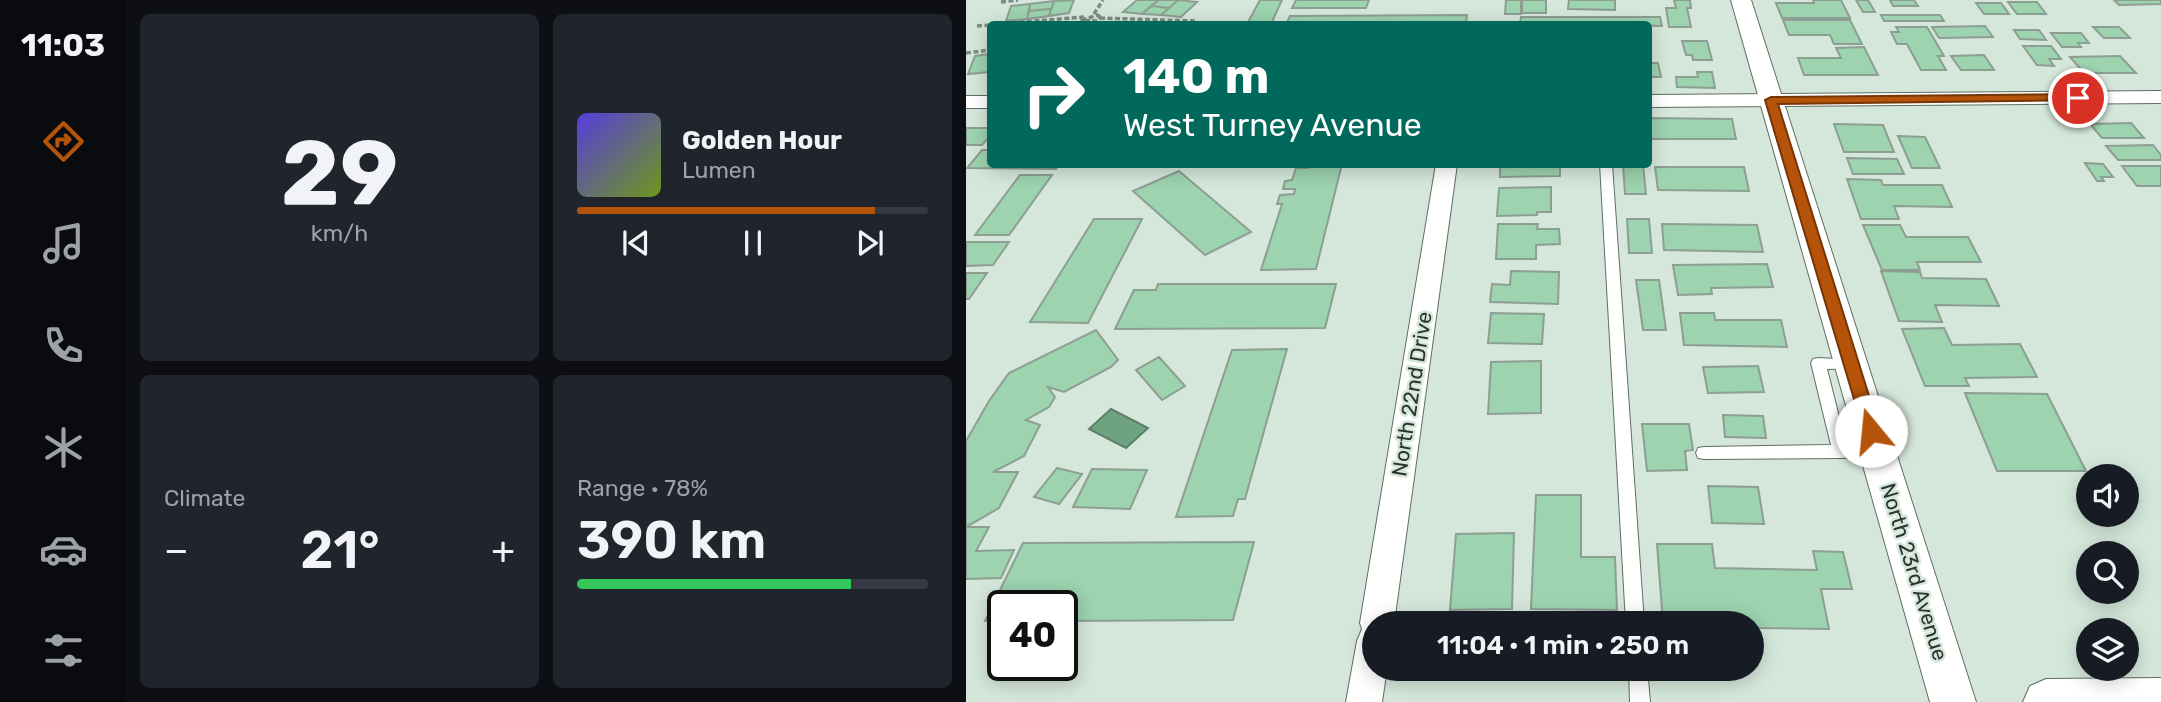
<!DOCTYPE html>
<meta charset="utf-8">
<style>
:root{--surface:#171b24;--page:#20242c;--text:#f1f3f6;--muted:#9ea1a6;--line:#363941;--accent:#b45309}
body{margin:0;font-family:Rubik,sans-serif;background:var(--page);color:var(--text);height:100vh;display:flex;flex-direction:column;font-size:26px;white-space:nowrap}
*{box-sizing:border-box;margin:0}
p{font-size:23px;color:var(--muted)}
.icon{flex:none;width:38px;height:38px;fill:none;stroke:currentColor;stroke-width:2;stroke-linecap:round;stroke-linejoin:round}
.map{position:relative;flex:1;overflow:hidden}
.panel{display:flex;flex-direction:column;gap:14px;padding:14px;background:#0d0f14;width:840px}
.panel>*{flex:none}
.guide{position:absolute;left:21px;top:21px;width:665px;height:147px;border-radius:7px;box-shadow:0 4px 18px #0003;background:#00695c;color:#fff;overflow:hidden}
.controls{position:absolute;left:1110px;top:464px;display:grid;gap:14px}
.controls a{display:grid;place-items:center;width:63px;height:63px;border-radius:50%;background:var(--surface);box-shadow:0 4px 18px #0003;font-size:35px}
.speed{position:absolute;left:21px;top:590px;display:flex;gap:14px;font-size:35px;font-weight:700;text-align:center}
.speed>*{display:grid;place-content:center;width:91px;height:91px;border-radius:50%;background:var(--surface);box-shadow:0 4px 18px #0003;line-height:1}
.speed .limit{border:4px solid #111;border-radius:10px;background:#fff;color:#111}
.pin{position:absolute;display:grid;place-items:center;width:60px;height:60px;color:#fff;margin:-30px;border:4px solid #fff;border-radius:50%;box-shadow:0 2px 7px #0007}
.me{position:absolute;width:77px;margin:-38px;rotate:343deg;stroke-linejoin:round;filter:drop-shadow(0 0 5px #0008)}
.turn{display:flex;align-items:center;gap:24px;height:147px;padding:0 21px;font-size:32px}
.turn .icon{width:91px;height:91px;stroke-width:2.5}
.turn b{display:block;font-size:49px;line-height:60px}
.big{font-size:52px;font-weight:600;line-height:1.1}
.panel .widget{flex:1;display:flex;flex-direction:column;justify-content:center;gap:10px;min-width:0;padding:0 24px;border-radius:10px;background:var(--page)}
.panel .dial{align-items:center;gap:0}
.dial b{font-size:91px;line-height:1}
.song{display:flex;align-items:center;gap:21px}
.cover{width:84px;height:84px;border-radius:10px;background:linear-gradient(135deg,hsl(250 70% 55%),hsl(80 70% 35%))}
.played{height:7px;border-radius:4px;background:linear-gradient(90deg,var(--accent) 85%,var(--line) 85%)}
.keys{display:flex;justify-content:space-around;direction:ltr}
.heat{display:flex;justify-content:space-between;align-items:center;font-size:38px;direction:ltr}
.charge{height:10px;border-radius:5px;background:linear-gradient(90deg,#34c759 78%,var(--line) 0)}
.panel .tiles{flex:1;display:grid;gap:14px;grid-template-columns:repeat(2,1fr)}
.trip{position:absolute;left:396px;top:611px;width:402px;height:70px;border-radius:35px;background:var(--surface);box-shadow:0 4px 18px #0003;font-weight:600;line-height:70px;text-align:center}
main{display:flex;flex:1;min-height:0}
.tab-bar{display:flex;flex-direction:column;width:126px;justify-content:space-around;align-items:center;background:#090b0e;color:var(--muted)}
.tab-bar .icon{width:49px;height:49px}
.tab-bar .current{color:var(--accent)}
.tab-bar b{font-size:32px;color:var(--text)}
.map>svg:first-child{display:block}
.water{fill:#6ea280;stroke:#5a8168;stroke-width:2}
.building{fill:#9dd3af;stroke:#8d9e92;stroke-width:2}
.lines{fill:none;stroke-linecap:round;stroke-linejoin:round}
.service-casing{stroke:#5e6e63;stroke-width:2}
.minor-casing{stroke:#5e6e63;stroke-width:2}
.tertiary-casing{stroke:#5e6e63;stroke-width:2}
.path{stroke:#7f8c83;stroke-width:3.5;stroke-dasharray:5 2.5;stroke-linecap:butt}
.service{fill:#fff;fill-rule:evenodd}
.minor{fill:#fff;fill-rule:evenodd}
.tertiary{fill:#fff;fill-rule:evenodd}
.route{fill:#b45309;stroke:#753606;stroke-width:2}
.labels{text-anchor:middle;stroke-width:5;stroke-linejoin:round;paint-order:stroke}
.street-label{font-size:21px;fill:#2d342f;stroke:#d5e7db}
</style>
<main>
<nav class="tab-bar">
<b>11:03</b>
<svg class="icon current" aria-label="directions" viewBox="0 0 24 24"><path d="M12 3l9 9-9 9-9-9zM9 14v-3h6M13 9l2 2-2 2"/></svg>
<svg class="icon" aria-label="music" viewBox="0 0 24 24"><path d="M9 18V5l10-2v13"/><circle cx="6" cy="18" r="3"/><circle cx="16" cy="16" r="3"/></svg>
<svg class="icon" aria-label="phone" viewBox="0 0 24 24"><path d="M5 4h4l2 5-3 2q2 4 5 5l2-3 5 2v4C11 20 4 13 5 4z"/></svg>
<svg class="icon" aria-label="climate" viewBox="0 0 24 24"><path d="M12 3v18M4 7l16 10M4 17L20 7"/></svg>
<svg class="icon" aria-label="car" viewBox="0 0 24 24"><path d="M5 17H2v-5l4-1 3-4h7l3 4 3 1v5h-3M9 17h6M6 11h13"/><circle cx="7" cy="17" r="2"/><circle cx="17" cy="17" r="2"/></svg>
<svg class="icon" aria-label="filters" viewBox="0 0 24 24"><path d="M4 7h16M4 17h16"/><circle cx="9" cy="7" r="2"/><circle cx="15" cy="17" r="2"/></svg>
</nav>
<section class="panel">
<div class="tiles">
<div class="widget dial"><b>29</b><p>km/h</p></div>
<div class="widget">
<div class="song"><i class="cover"></i><div><b>Golden Hour</b><p>Lumen</p></div></div>
<div class="played"></div>
<div class="keys"><svg class="icon" aria-label="previous" viewBox="0 0 24 24"><path d="M18 5L8 12l10 7zM5 5v14"/></svg><svg class="icon" aria-label="pause" viewBox="0 0 24 24"><path d="M8 5v14M16 5v14"/></svg><svg class="icon" aria-label="next" viewBox="0 0 24 24"><path d="M6 5l10 7-10 7zM19 5v14"/></svg></div>
</div>
<div class="widget"><p>Climate</p>
<div class="heat"><a>−</a><b class="big">21°</b><a>+</a></div>
</div>
<div class="widget"><p>Range · 78%</p><b class="big">390 km</b><div class="charge"></div></div>
</div>
</section>
<div class="map">
<svg width="1195" height="702" viewBox="0 0 1195 702">
<rect width="100%" height="100%" fill="#d5e7db"/>
<path class="water" d="M145,409L182,428L160,448L123,429Z"/>
<path class="building" d="M108,0L103,13L83,16L88,1Z
M171,0H193L176,14L157,12Z
M193,0H212L203,8L185,6Z
M212,0L231,2L215,17L195,15Z
M294,0H316L305,24H281Z
M330,0H403L400,8H326Z
M540,0H555V14H539Z
M556,0H580V13H556Z
M603,0H649V10L602,9Z
M708,0H724L725,8H721L725,27H703L700,8H710Z
M847,0H875L884,18H816L810,3H848Z
M890,0H902L909,12H897Z
M924,0H948L952,6H927Z
M1148,0H1195V4L1153,5Z
M88,1L85,9L63,11L64,4Z
M1042,2H1071L1080,14H1051Z
M1010,3H1035L1043,14H1018Z
M64,4L61,19L40,21L45,6Z
M185,6L203,8L195,15L176,14Z
M85,9L83,16L61,19L63,11Z
M501,15L500,24H320L324,16Z
M915,15H974L978,21H918Z
M555,17H694L696,26L554,24Z
M817,20H884L896,44H868L864,35H823Z
M1019,26L1027,37L973,38L966,27Z
M930,27H961L978,56H972L980,70H955L941,44H931L925,32H933Z
M1127,27H1153L1164,38H1138Z
M1048,30H1073L1080,40L1054,39Z
M1085,33H1115L1123,43H1112L1115,47H1096Z
M716,41H741L746,60H727L726,55H720Z
M1057,46H1085L1095,59H1083L1088,66L1071,65Z
M898,47L912,75H838L832,58H875L870,48Z
M24,54L23,72L2,74L9,56Z
M1018,55L1028,70H995L985,56Z
M1154,56L1170,73H1118L1104,57Z
M682,63H692L695,77H682Z
M731,72H746L749,88L711,87L710,77H732Z
M683,118L766,119L770,139H685Z
M1165,123L1178,138H1136L1124,124Z
M868,124L917,125L928,152H878Z
M0,128H24V136L16,145H0Z
M932,136L959,137L974,168H946Z
M1187,145L1195,155V160H1152L1140,146Z
M16,150H24V164H94L90,169L1,168Z
M881,158L931,159L938,174H887Z
M1119,163L1137,164L1147,177H1135L1138,181H1131Z
M343,164H376L350,269L295,270L316,204H311L314,195L328,194L329,189H317L319,181L326,180L330,168H342Z
M534,164H604V166H594V176L534,177Z
M657,164L677,165L680,194H659Z
M1156,166H1195V186H1171Z
M689,167H778L783,191L692,190Z
M213,171L285,232L239,255L167,191Z
M54,175H86L43,235H9Z
M881,179L915,180L917,185H976L986,207L928,206L933,219H895Z
M585,187V212H571V215L531,216L533,188Z
M128,219H176L122,323L64,322Z
M661,219H683L686,253H663Z
M532,224H572L571,229H593L594,244L570,245V259H530Z
M696,224L791,225L797,252L698,250Z
M897,225H934L940,237H1002L1015,262H951L954,270H916Z
M0,242H43L27,265L0,266Z
M801,264L807,287L745,288L746,294L712,295L707,265Z
M545,271L593,272L592,304L524,302L526,284L544,285Z
M915,271L954,272L956,278L1020,279L1033,306L969,305L976,322L933,321Z
M0,273H21L3,299H0Z
M670,280H693L700,330H677Z
M192,284H370L359,328L149,329L168,290H190Z
M525,313L578,314L576,344L522,343Z
M714,313H748L749,320H815L821,347L718,345Z
M978,328L986,345L1054,344L1071,377L999,378L1003,386H959L936,329Z
M130,330L152,360L145,367L98,392L82,387L89,397L83,407L60,420L74,425L58,456L27,472H52L33,508L0,527V441L23,401L43,373Z
M321,349L279,499H272L267,516L210,517L266,350Z
M193,357L219,386L196,400L170,370Z
M575,361V413L522,414L525,362Z
M792,366L798,392L742,393L737,367Z
M999,393L1081,394L1120,471H1031Z
M757,415L797,416L800,438L759,437Z
M676,424H723L727,450L719,451L721,470L681,471Z
M91,468L116,474L93,504L68,497Z
M126,469L181,470L164,509L107,507Z
M742,486L792,487L798,524L746,523Z
M570,495H615V557H649L651,610L565,609Z
M0,527H23L10,551L48,550L35,578L0,579Z
M548,533L546,609L484,610L490,534Z
M288,542L267,620L96,621V606H37V621H19L57,543Z
M691,544H746L749,568L851,570L847,551L877,552L886,589H855L863,629L786,628V623H697Z"/>
<g class="lines">
<g class="service-casing">
<path id="service" d="M634,164H646L678,623H660Z
M852,358L890,360L892,364L890,368L861,369L880,445L916,446L919,451L916,456L874,458L738,459L732,458L730,453L732,448L738,447L865,445L845,363L847,359Z
M663,668H681L684,702H664Z"/>
</g>
<g class="minor-casing">
<path id="minor" d="M1195,91V103L682,107V95Z
M0,96H24V108H0Z
M470,164H491L428,623H408V668H421L416,702H380L391,641L396,629L394,623Z"/>
</g>
<g class="tertiary-casing">
<path id="tertiary" d="M765,0H785L1010,702H964Z
M1195,678V702H1057L1064,686L1080,679Z"/>
</g>
<path class="path" d="M35,2L52,0
M128,14L137,0
M132,15L134,17L131,21L116,20Z
M134,18L229,21
M31,24L118,17
M11,26L24,25
M0,53L24,50"/>
<use href="#service" class="service"/>
<use href="#minor" class="minor"/>
<use href="#tertiary" class="tertiary"/>
</g>
<path class="route" d="M1112,94L1116,95V100L812,104L914,431L911,436H899L799,100L805,97Z"/>
<g class="labels">
<g class="street-label">
<text transform="translate(446 394) rotate(-81)" y="7">North 22nd Drive</text>
<text transform="translate(948 572) rotate(73)" y="7">North 23rd Avenue</text>
</g>
</g>
</svg>
<div class="controls">
<a><svg class="icon" aria-label="sound" viewBox="0 0 24 24"><path d="M4 9h4l5-4v14l-5-4H4zM17 9q2 3 0 6"/></svg></a>
<a><svg class="icon" aria-label="search" viewBox="0 0 24 24"><circle cx="10" cy="10" r="6"/><path d="M15 15l6 6"/></svg></a>
<a><svg class="icon" aria-label="layers" viewBox="0 0 24 24"><path d="M12 4l9 5-9 5-9-5zM3 14l9 5 9-5"/></svg></a>
</div>
<div class="speed"><div class="limit">40</div></div>
<div class="pin" style="left:1112px;top:98px;background:#d93025"><svg class="icon" aria-label="arrive" viewBox="0 0 24 24"><path d="M6 21V4h12l-3 4 3 4H6"/></svg></div>
<svg class="me" style="left:905px;top:431px" viewBox="-20 -20 40 40"><circle r="19" fill="#fff"/><path d="M0-13L10 11 0 6-10 11z" fill="#b45309"/></svg>
<div class="trip">11:04 · 1 min · 250 m</div>
<div class="guide">
<div class="turn"><svg class="icon" aria-label="right" viewBox="0 0 24 24"><path d="M7 20v-9h11M14 6l5 5-5 5"/></svg><div><b>140 m</b>West Turney Avenue</div></div>
</div>
</div>
</main>
